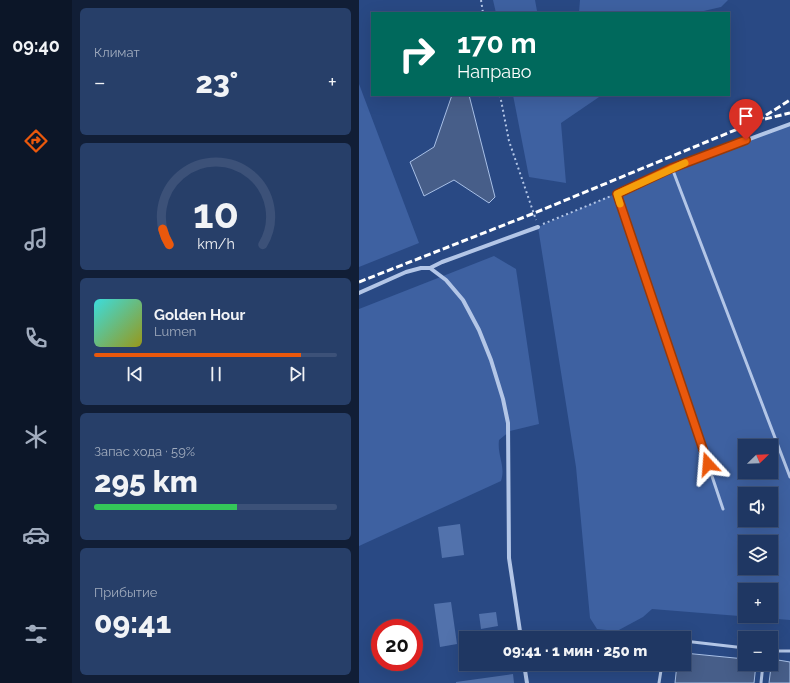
<!DOCTYPE html>
<html lang="ru">
<meta charset="utf-8">
<style>
:root{--surface:#1f3763;--page:#273f69;--text:#f1f3f6;--muted:#a1acbe;--line:#3c5178;--accent:#ea580c}
body{margin:0;font-family:Raleway,sans-serif;background:var(--page);color:var(--text);height:100vh;display:flex;flex-direction:column;font-size:15px;white-space:nowrap}
*{box-sizing:border-box;margin:0}
p{font-size:13px;color:var(--muted)}
.icon{flex:none;width:22px;height:22px;fill:none;stroke:currentColor;stroke-width:2;stroke-linecap:round;stroke-linejoin:round}
.map{position:relative;flex:1;overflow:hidden}
.panel{display:flex;flex-direction:column;gap:8px;padding:8px;background:#111e36;width:287px}
.panel>*{flex:none}
.hud{position:absolute;left:12px;top:12px;width:359px;height:84px;border-radius:0px;box-shadow:0 4px 16px #0002,0 0 0 1px var(--line);background:#00695c;color:#fff;overflow:hidden}
.needle{width:26px;rotate:67deg}
.controls{position:absolute;left:379px;top:439px;display:grid;gap:8px}
.controls a{display:grid;place-items:center;width:40px;height:40px;border-radius:0px;background:var(--surface);box-shadow:0 4px 16px #0002,0 0 0 1px var(--line);font-size:20px}
.speed{position:absolute;left:12px;top:619px;display:flex;gap:8px;font-size:20px;font-weight:700;text-align:center}
.speed>*{display:grid;place-content:center;width:52px;height:52px;border-radius:50%;background:var(--surface);box-shadow:0 4px 16px #0002,0 0 0 1px var(--line);line-height:1}
.speed .limit{border:6px solid #d22;background:#fff;color:#111}
.pin{position:absolute;display:grid;place-items:center;width:34px;height:34px;color:#fff;margin:-41px -17px;border-radius:50% 50% 50% 0;rotate:-45deg;box-shadow:0 0 4px #0007}
.pin .icon{rotate:45deg}
.me{position:absolute;width:44px;margin:-22px;rotate:341deg;stroke-linejoin:round;filter:drop-shadow(0 0 3px #0008)}
.turn{display:flex;align-items:center;gap:14px;height:84px;padding:0 20px;font-size:18px}
.turn .icon{width:52px;height:52px;stroke-width:2.5}
.turn b{display:block;font-size:28px;line-height:34px}
.big{font-size:30px;font-weight:800;line-height:1.1}
.panel .tile{flex:1;display:flex;flex-direction:column;justify-content:center;gap:6px;min-width:0;padding:0 14px;border-radius:6px;background:var(--page)}
.panel .dial{align-items:center;gap:0}
.dial svg{height:104px;overflow:visible;fill:none;stroke:var(--line);stroke-width:7;stroke-linecap:round;text-anchor:middle}
.dial text{fill:var(--text);stroke:none}
.song{display:flex;align-items:center;gap:12px}
.cover{width:48px;height:48px;border-radius:6px;background:linear-gradient(135deg,hsl(180 70% 55%),hsl(60 70% 35%))}
.played{height:4px;border-radius:2px;background:linear-gradient(90deg,var(--accent) 85%,var(--line) 85%)}
.keys{display:flex;justify-content:space-around;direction:ltr}
.heat{display:flex;justify-content:space-between;align-items:center;font-size:22px;direction:ltr}
.charge{height:6px;border-radius:3px;background:linear-gradient(90deg,#34c759 59%,var(--line) 0)}
.trip{position:absolute;left:100px;top:631px;width:232px;height:40px;border-radius:0px;background:var(--surface);box-shadow:0 4px 16px #0002,0 0 0 1px var(--line);font-weight:800;line-height:40px;text-align:center}
main{display:flex;flex:1;min-height:0}
.dock{display:flex;flex-direction:column;width:72px;justify-content:space-around;align-items:center;background:#0c1628;color:var(--muted)}
.dock .icon{width:28px;height:28px}
.dock .active{color:var(--accent)}
.dock b{font-size:18px;color:var(--text)}
.map>svg:first-child{display:block}
.green{fill:#3e61a1;fill-rule:evenodd}
.water{fill:#475e89;stroke:#a8c0e7}
.building{fill:#5272ac}
.lines{fill:none;stroke-linecap:round;stroke-linejoin:round}
.path{stroke:#b3c6e7;stroke-width:2;stroke-dasharray:2 3;stroke-linecap:butt}
.service{stroke:#b3c6e7;stroke-width:3}
.minor{stroke:#b3c6e7;stroke-width:4}
.rail{stroke:#fff;stroke-width:3;stroke-dasharray:7 3;stroke-linecap:butt}
.route-casing{stroke:#983908;stroke-width:10}
.route{stroke:#ea580c;stroke-width:7}
.slow{stroke:#f59e0b;stroke-width:7}
</style>
<main>
<nav class="dock">
<b>09:40</b>
<svg class="icon active" aria-label="directions" viewBox="0 0 24 24"><path d="M12 3l9 9-9 9-9-9zM9 14v-3h6M13 9l2 2-2 2"/></svg>
<svg class="icon" aria-label="music" viewBox="0 0 24 24"><path d="M9 18V5l10-2v13"/><circle cx="6" cy="18" r="3"/><circle cx="16" cy="16" r="3"/></svg>
<svg class="icon" aria-label="phone" viewBox="0 0 24 24"><path d="M5 4h4l2 5-3 2q2 4 5 5l2-3 5 2v4C11 20 4 13 5 4z"/></svg>
<svg class="icon" aria-label="climate" viewBox="0 0 24 24"><path d="M12 3v18M4 7l16 10M4 17L20 7"/></svg>
<svg class="icon" aria-label="car" viewBox="0 0 24 24"><path d="M5 17H2v-5l4-1 3-4h7l3 4 3 1v5h-3M9 17h6M6 11h13"/><circle cx="7" cy="17" r="2"/><circle cx="17" cy="17" r="2"/></svg>
<svg class="icon" aria-label="filters" viewBox="0 0 24 24"><path d="M4 7h16M4 17h16"/><circle cx="9" cy="7" r="2"/><circle cx="15" cy="17" r="2"/></svg>
</nav>
<section class="panel">
<div class="tile"><p>Климат</p>
<div class="heat"><a>−</a><b class="big">23°</b><a>+</a></div>
</div>
<div class="tile dial"><svg viewBox="0 0 100 80">
<path d="M14 69A42 42 0 1 1 86 69"/>
<path d="M14 69A42 42 0 0 1 9 57" stroke="#ea580c"/>
<text x="50" y="56" font-size="32" font-weight="700">10</text>
<text x="50" y="72" font-size="11">km/h</text>
</svg></div>
<div class="tile">
<div class="song"><i class="cover"></i><div><b>Golden Hour</b><p>Lumen</p></div></div>
<div class="played"></div>
<div class="keys"><svg class="icon" aria-label="previous" viewBox="0 0 24 24"><path d="M18 5L8 12l10 7zM5 5v14"/></svg><svg class="icon" aria-label="pause" viewBox="0 0 24 24"><path d="M8 5v14M16 5v14"/></svg><svg class="icon" aria-label="next" viewBox="0 0 24 24"><path d="M6 5l10 7-10 7zM19 5v14"/></svg></div>
</div>
<div class="tile"><p>Запас хода · 59%</p><b class="big">295 km</b><div class="charge"></div></div>
<div class="tile"><p>Прибытие</p><b class="big">09:41</b></div>
</section>
<div class="map">
<svg width="431" height="683" viewBox="0 0 431 683">
<rect width="100%" height="100%" fill="#294984"/>
<path class="green" d="M134,0H176L178,11L180,13H137Z
M221,0H369L362,7L336,13H220Z
M0,84L60,243L0,267Z
M154,95H243L202,123L207,183L170,177Z
M431,124V620L293,609L284,617L258,631L238,629L231,618L217,467L179,227L258,193L313,168ZM386,446H412V472H386ZM386,494H412V520H386ZM386,542H412V568H386ZM386,590H412V616H386Z
M135,256L157,269L180,424L151,431L140,440C138,456 147,466 142,481L0,546V309Z"/>
<path class="water" d="M93,95H110L136,197L130,203L95,180L65,196L51,162L75,147Z
M325,653L386,659V664H397L395,683H316L318,664H325Z
M413,659L431,662V683H410Z"/>
<path class="building" d="M101,524L105,555L83,558L79,527Z
M92,602L98,644L81,647L75,604Z
M137,612L139,626L122,629L120,614Z
M154,674L155,683H97V682Z"/>
<g class="lines">
<path class="path" d="M122,0L124,13
M141,95L150,141L177,220
M184,224L252,196"/>
<path class="service" d="M313,168L431,477
M258,193L364,509
M325,641L386,648
M412,651H431
M300,683L303,664
M402,683L404,664"/>
<path class="minor" d="M258,193L313,168L431,124
M71,268L83,262L179,227
M0,293L47,272L62,268H71L87,280L104,300L120,330L132,360L144,399L149,423L150,558L162,638
M165,664L168,683"/>
<path class="rail" d="M406,119L431,113
M0,282L173,214L398,121L431,100"/>
</g>
<g class="lines">
<g class="route-casing">
<path id="route" d="M349,464L258,194L313,168L387,140"/>
</g>
<use href="#route" class="route"/>
<path class="slow" d="M261,204L258,194L326,163"/>
</g>
</svg>
<div class="controls">
<a><svg class="needle" viewBox="-14 -14 28 28"><path d="M0-13l5 13h-10z" fill="#e53935"/><path d="M0 13l5-13h-10z" fill="#a1acbe"/></svg></a>
<a><svg class="icon" aria-label="sound" viewBox="0 0 24 24"><path d="M4 9h4l5-4v14l-5-4H4zM17 9q2 3 0 6"/></svg></a>
<a><svg class="icon" aria-label="layers" viewBox="0 0 24 24"><path d="M12 4l9 5-9 5-9-5zM3 14l9 5 9-5"/></svg></a>
<a>+</a>
<a>−</a>
</div>
<div class="speed"><div class="limit">20</div></div>
<div class="pin" style="left:387px;top:140px;background:#d93025"><svg class="icon" aria-label="arrive" viewBox="0 0 24 24"><path d="M6 21V4h12l-3 4 3 4H6"/></svg></div>
<svg class="me" style="left:349px;top:464px" viewBox="-20 -20 40 40"><path d="M0-17L14 15 0 8-14 15z" fill="#ea580c" stroke="#fff" stroke-width="4"/></svg>
<div class="trip">09:41 · 1 мин · 250 m</div>
<div class="hud">
<div class="turn"><svg class="icon" aria-label="right" viewBox="0 0 24 24"><path d="M7 20v-9h11M14 6l5 5-5 5"/></svg><div><b>170 m</b>Направо</div></div>
</div>
</div>
</main>
